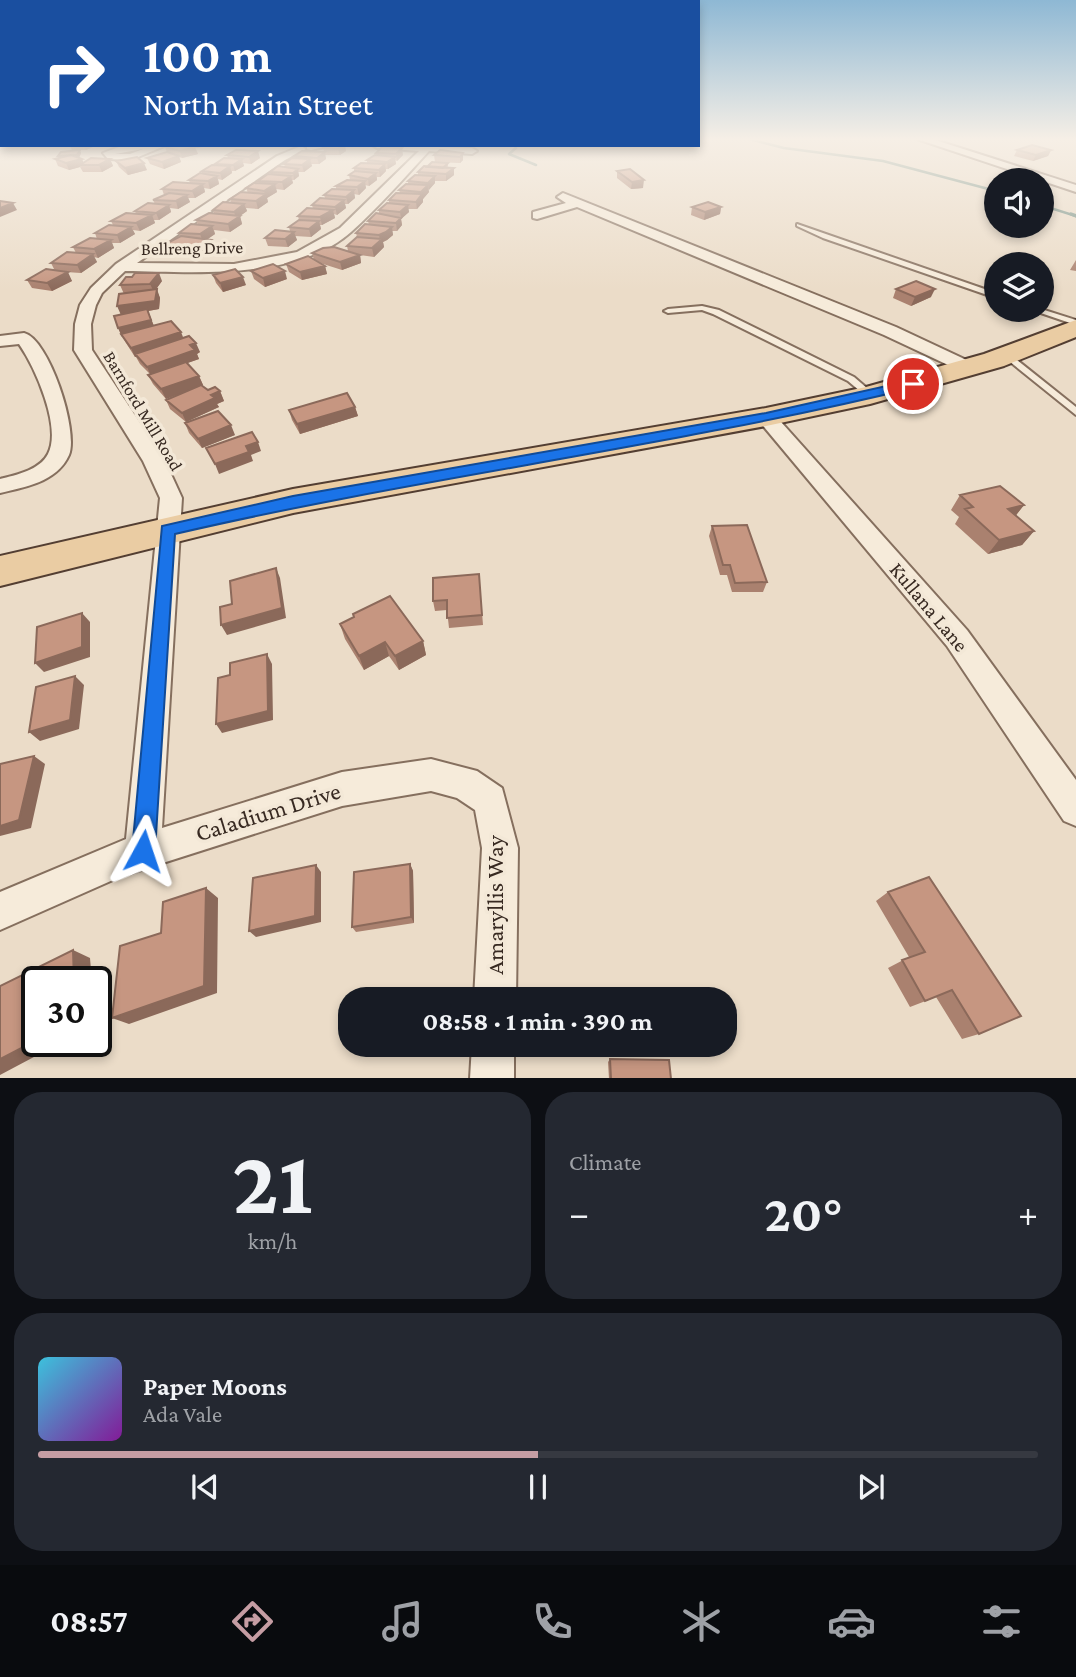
<!DOCTYPE html>
<meta charset="utf-8">
<style>
:root{--surface:#171b24;--page:#242831;--text:#f1f3f6;--muted:#9ea1a6;--line:#363941;--accent:#c59da3}
body{margin:0;font-family:"Crimson Pro",serif;background:var(--page);color:var(--text);height:100vh;display:flex;flex-direction:column;font-size:26px;white-space:nowrap}
*{box-sizing:border-box;margin:0}
p{font-size:23px;color:var(--muted)}
.icon{flex:none;width:38px;height:38px;fill:none;stroke:currentColor;stroke-width:2;stroke-linecap:round;stroke-linejoin:round}
.map{position:relative;height:1078px;overflow:hidden}
.drawer{display:flex;flex-direction:column;gap:14px;padding:14px;background:#0d0f14;flex:1}
.drawer>*{flex:none}
.guide{position:absolute;left:0px;top:0px;width:700px;height:147px;box-shadow:0 4px 10px #0003;background:#1a4fa0;color:#fff;overflow:hidden}
.controls{position:absolute;left:984px;top:168px;display:grid;gap:14px}
.controls a{display:grid;place-items:center;width:70px;height:70px;border-radius:50%;background:var(--surface);box-shadow:0 4px 10px #0003;font-size:35px}
.speed{position:absolute;left:21px;top:966px;display:flex;gap:14px;font-size:35px;font-weight:700;text-align:center}
.speed>*{display:grid;place-content:center;width:91px;height:91px;border-radius:50%;background:var(--surface);box-shadow:0 4px 10px #0003;line-height:1}
.speed .limit{border:4px solid #111;border-radius:10px;background:#fff;color:#111}
.pin{position:absolute;display:grid;place-items:center;width:60px;height:60px;color:#fff;margin:-30px;border:4px solid #fff;border-radius:50%;box-shadow:0 2px 7px #0007}
.me{position:absolute;width:77px;margin:-38px;rotate:5deg;stroke-linejoin:round;filter:drop-shadow(0 0 5px #0008)}
.turn{display:flex;align-items:center;gap:24px;height:147px;padding:0 28px;font-size:32px}
.turn .icon{width:91px;height:91px;stroke-width:2.5}
.turn b{display:block;font-size:49px;line-height:60px}
.big{font-size:52px;font-weight:700;line-height:1.1}
.drawer .widget{flex:1;display:flex;flex-direction:column;justify-content:center;gap:10px;min-width:0;padding:0 24px;border-radius:28px;background:var(--page)}
.drawer .dial{align-items:center;gap:0}
.dial b{font-size:91px;line-height:1}
.song{display:flex;align-items:center;gap:21px}
.cover{width:84px;height:84px;border-radius:10px;background:linear-gradient(135deg,hsl(190 70% 55%),hsl(290 70% 35%))}
.played{height:7px;border-radius:4px;background:linear-gradient(90deg,var(--accent) 50%,var(--line) 50%)}
.keys{display:flex;justify-content:space-around;direction:ltr}
.heat{display:flex;justify-content:space-between;align-items:center;font-size:38px;direction:ltr}
.drawer .tiles{flex:1;display:grid;gap:14px;grid-template-columns:1fr 1fr}
.widget:last-child{grid-column:span 2}
.trip{position:absolute;left:338px;top:987px;width:399px;height:70px;border-radius:28px;background:var(--surface);box-shadow:0 4px 10px #0003;font-weight:700;line-height:70px;text-align:center}
.menu{display:flex;height:112px;justify-content:space-around;align-items:center;background:#090b0e;color:var(--muted)}
.menu .icon{width:49px;height:49px}
.menu .current{color:var(--accent)}
.menu b{font-size:32px;color:var(--text)}
.map>svg:first-child{display:block}
.lines{fill:none;stroke-linecap:round;stroke-linejoin:round}
.stream-far1{stroke:#708d82;stroke-width:2.5}
.stream{stroke:#708d82;stroke-width:3.5}
.lane-casing{stroke:#856f5e;stroke-width:4}
.street-casing{stroke:#856f5e;stroke-width:4}
.primary-casing{stroke:#533e32;stroke-width:4}
.lane{fill:#f6ebda;fill-rule:evenodd}
.street{fill:#f6ebda;fill-rule:evenodd}
.primary{fill:#eacca3;fill-rule:evenodd}
.wall{fill:#aa816f}
.shaded-wall{fill:#8b695a}
.building{fill:#c69681;stroke:#8b695a;stroke-width:2}
.route{fill:#1a73e8;stroke:#114b97;stroke-width:2}
.labels{text-anchor:middle;stroke-width:7;stroke-linejoin:round;paint-order:stroke}
.far-street-label{font-size:18px;fill:#372921;stroke:#f3e8d7}
.street-label{font-size:21px;fill:#372921;stroke:#f3e8d7}
.near-street-label{font-size:24px;fill:#372921;stroke:#f3e8d7}
</style>
<div class="map">
<svg width="1076" height="1079" viewBox="0 0 1076 1079">
<rect width="100%" height="100%" fill="#ebdcc8"/>
<g class="lines">
<path class="stream-far1" d="M749,139L784,148L883,161L996,191
M514,145L516,148L509,154L536,165
M1041,205L1076,216"/>
<path class="stream" d="M1071,214L1076,216"/>
<g class="lane-casing">
<path id="lane" d="M797,224L996,293V298L823,238L797,226Z
M702,306L719,310L854,377L875,395L870,398L867,397L848,381L713,314L702,310L668,313L664,311L668,309Z
M1041,309L1076,320V325L1032,310Z
M1007,352L1076,407V415L1004,357L1003,355Z"/>
</g>
<g class="street-casing">
<path id="street" d="M917,139H932L1076,185V192Z
M124,145H167L131,160L108,159L103,153ZM143,149L130,154H115Z
M307,145H333L311,150L307,149Z
M372,145L472,148L477,151L472,154L429,151C404,178 379,207 351,232C296,281 193,272 125,271L102,293L96,305L91,324L92,350L165,461L182,498L162,828L342,772L431,759L477,771L502,788L518,848L516,999H474L482,848L475,810L457,798L431,791L342,806L122,876L0,930V892L126,839L160,498L143,461L74,350L75,324L80,305L91,288L116,264L277,156L301,146L306,149L285,160L137,263L234,264L297,252L340,228L419,151L377,148Z
M563,193L896,327L975,364L978,368L969,373L963,372L884,335L577,207L537,219L533,218V212L566,203L557,197Z
M24,333C49,339 79,431 69,455C57,482 25,487 0,493V479C16,475 40,470 48,454C62,427 35,367 19,344L0,346V336Z
M766,411L773,413L967,630L1076,780V826L1064,821L947,646L759,421L756,417L759,413Z
M472,1045H514V1079H470Z"/>
</g>
<g class="primary-casing">
<path id="primary" d="M1076,320V337L1004,366L870,404L766,426L293,513L0,586V556L293,489L766,408L866,387L984,354Z"/>
</g>
<use href="#lane" class="lane"/>
<use href="#street" class="street"/>
<use href="#primary" class="primary"/>
</g>
<path class="wall" d="M171,145H212L195,148L198,154L182,158L179,157L181,162L164,169L150,164L147,158L167,152L165,147Z
M327,145L346,151L340,155H325L326,159L319,164H311L312,166L304,172H298L299,176L294,180H292L293,183L284,190L276,189L277,192L267,198L268,202L258,209L246,208L247,211L240,216L242,224L230,232L214,230L215,234L208,239L211,240L214,248L200,257L166,253L163,245L180,237L179,233L198,225L196,220L214,213L213,210L231,203L230,199L248,193L246,188L259,183L258,181L271,175L270,172L285,167L284,164L295,158L294,156L324,152L323,148Z
M70,146H95L86,150H72Z
M382,147L403,155L397,161L395,160L396,164L388,169H386V171L380,177H377V180L369,186L365,185L366,188L359,195L354,194L355,198L348,204H345L346,208L337,215L334,214L335,218L322,225H320L321,229L311,237L295,236L297,240L288,247L268,246L265,238L290,231L289,227L299,220L298,216L313,209L312,205L325,198L324,195L336,189V186L350,180L349,175L354,171V168L367,163V160L377,155L376,153Z
M1017,150H1051L1048,156L1033,161L1014,156Z
M81,153L79,158L84,163L110,159L113,166L102,172H83L80,167L69,170L58,166L55,159Z
M463,153V160L460,163L435,162L434,155Z
M227,155L260,158L251,164L243,163L244,166L235,171H232V173L222,180L218,179L219,184L210,189L204,188L205,192L195,198H188L190,202L178,209L170,208L171,212L159,220H154L155,223L140,231L133,230L135,234L120,243H112L114,248L98,258L94,257L97,262L81,273L66,272L72,281L52,291L32,288L27,280L55,271L51,263L76,253L73,247L97,239L95,233L113,225L111,221L136,214L135,211L155,204L153,200L164,195L162,189L190,184L189,180L202,174V171L216,165L215,164L228,158Z
M116,161L147,170L128,175L119,167Z
M448,163V166L447,168H454V175L446,181H435V183L428,190L429,192L423,199V202L417,209H408L409,212L401,219L402,225L397,231H392L393,235L387,240L383,242L384,247L374,257L360,255L361,263L342,270L320,263L325,266L327,274L302,280L289,272L286,264L314,260L312,253L348,251L347,246L357,237L356,233L369,225L368,221L379,214V210L389,203V200L400,193L399,190L408,184V181L418,175V172L427,167Z
M617,171L643,188L631,189L617,178Z
M692,207H721L720,214L704,220L691,215Z
M1076,260V271L1070,270Z
M251,271L287,279L265,287L254,279Z
M213,275L246,285L223,292L216,283Z
M162,281L156,289L160,298L159,309L148,311L154,326L183,338L200,352L197,354L199,359L187,363L199,376L203,385H202L208,390L220,391L224,401L217,404L219,407L186,422L170,409L166,400L178,394L166,399L153,384L148,375L150,374L140,364L136,357H135L126,343L118,328L124,294L120,285Z
M896,289L931,297L911,306L893,298Z
M355,407L358,416L300,434L292,420L289,410Z
M185,423L235,435L202,448L189,433Z
M960,495L1024,505L1016,515L1034,531L1022,545L988,554L955,524L959,517L951,510Z
M712,526L767,582L763,592H732L727,575H720L709,536Z
M479,574L483,625L449,628L447,610L435,611L433,601Z
M340,624L423,641L426,655L399,670L389,656L364,670L345,639Z
M410,864L413,871L414,923L356,932L352,927Z
M929,877L979,1034L962,1039L936,997L910,1007L888,968L909,957L876,901L888,892Z
M610,1059L671,1079H609L608,1062Z"/>
<path class="shaded-wall" d="M88,145H95V146L86,150L84,147Z
M196,145H212L197,148Z
M343,145H345L346,151L340,155L338,149Z
M195,147L198,154L182,158L180,151Z
M402,148L403,155L397,161L396,154Z
M80,150L81,153L79,158L60,160L58,156Z
M1051,150L1048,156L1033,161L1036,155Z
M258,151L260,158L251,164L249,157Z
M325,152L326,159L319,164L317,158Z
M463,153V160L460,163V157Z
M179,156L181,162L164,169L162,162Z
M395,157L396,164L388,169L387,162Z
M82,159L85,165H80V167L69,170L66,163Z
M110,159L113,166L102,172L99,165Z
M242,159L244,166L235,171L233,165Z
M310,159L312,166L304,172L302,165Z
M144,163L147,170L128,175L125,168Z
M385,164L386,171L380,177L379,170Z
M230,166L232,173L222,180L220,173Z
M454,168V175L446,181V174Z
M298,169L299,176L294,180L293,173Z
M376,173L377,180L369,186L368,179Z
M217,176L219,184L210,189L208,181Z
M291,176L293,183L284,190L282,182Z
M435,176V183L429,190L428,183Z
M644,180L643,188L631,189L632,182Z
M365,181L366,188L359,195L357,187Z
M203,184L205,192L195,198L192,191Z
M275,184L277,192L267,198L268,202L258,209L256,201L265,195L264,191Z
M428,185L429,192L423,199V202L417,209L416,202L422,195L421,192Z
M354,190L355,198L348,204L346,197Z
M187,195L190,202L178,209L176,201Z
M344,200L346,208L337,215L335,207Z
M13,203L17,210L0,217V208Z
M244,204L247,211L240,216L242,224L230,232L228,224L236,218L234,212Z
M169,205L171,212L159,220L156,213Z
M408,205L409,212L401,219L402,225L397,231L396,223L401,218L400,212Z
M721,207L720,214L704,220L705,212Z
M333,210L335,218L322,225L320,217Z
M152,215L155,223L140,231L136,223Z
M319,221L321,229L311,237L309,229Z
M212,226L215,234L203,242L200,234Z
M131,227L135,234L120,243L117,235Z
M392,227L393,235L387,240L383,242L384,247L374,257L372,248L380,241L379,235Z
M294,232L297,240L288,247L285,239Z
M111,240L114,248L98,258L94,249Z
M211,240L214,248L200,257L197,249Z
M93,254L97,262L81,273L77,265Z
M360,255L361,263L342,270L340,262Z
M325,266L327,274L302,280L300,272Z
M285,271L287,279L265,287L263,278Z
M68,272L72,281L52,291L47,283Z
M159,273L162,281L154,292L150,284Z
M243,277L246,285L223,292L220,283Z
M157,289L160,298L159,309L148,311L155,329L122,337L118,328L121,315L117,306Z
M935,289L931,297L911,306L915,297Z
M181,332L185,342L135,357L131,348Z
M196,343L200,352L197,354L199,359L151,376L147,367Z
M199,376L203,385L166,399L161,389Z
M220,391L224,401L217,404L219,407L186,422L182,413L211,395Z
M355,407L358,416L300,434L297,424Z
M231,425L235,435L202,448L198,439Z
M258,442L261,451L251,455L253,461L219,474L215,464L246,446Z
M1024,505L1013,519L1008,509Z
M1034,531L1022,545L988,554L999,540Z
M276,568L280,578L286,618L227,635L221,625Z
M82,613L90,622V657L44,672L35,663Z
M423,641L426,655L399,670L395,656Z
M385,642L389,656L364,670L359,656Z
M267,654L272,664L273,720L222,733L216,724Z
M75,676L84,685L79,729L40,741L29,732Z
M34,756L45,764L31,828L0,836V826Z
M410,864L413,871L414,923L411,917Z
M316,865L321,872V922L256,937L249,931Z
M206,888L218,898L217,993L129,1024L112,1018Z
M73,950L90,958L92,982H74Z
M37,1040V1041H64L0,1075V1059Z"/>
<path class="building" d="M73,145H88L84,147L70,146Z
M171,145H189L195,147L180,151L165,147Z
M327,145H343L338,149L323,148Z
M1032,145L1051,150L1036,155L1017,150Z
M382,147L402,148L396,154L376,153Z
M80,150L77,155L58,156L61,152Z
M236,150L258,151L249,157L227,155Z
M440,150L463,153L460,157L434,155Z
M302,151L325,152L317,158L294,156Z
M167,152L179,156L162,162L147,158Z
M71,155L82,159L66,163L55,159Z
M375,155L395,157L387,162L367,160Z
M137,157L144,163L125,168L116,161Z
M91,158L110,159L99,165H80Z
M224,158L242,159L233,165L215,164Z
M292,158L310,159L302,165L284,164Z
M432,162L448,163L443,168L427,167Z
M361,163L385,164L379,170L354,168Z
M212,165L230,166L220,173L202,171Z
M278,166L298,169L293,173L270,172Z
M424,166L454,168L446,174L418,172Z
M630,169L644,180L632,182L617,171Z
M355,171L376,173L368,179L349,175Z
M200,173L217,176L208,181L189,180Z
M268,174L291,176L282,182L258,181Z
M415,175L435,176L428,183L408,181Z
M347,180L365,181L357,187L336,186Z
M173,182L203,184L192,191L162,189Z
M254,183L275,184L264,191L246,188Z
M406,184L428,185L421,192L399,190Z
M332,189L354,190L346,197L324,195Z
M241,192L266,194L256,201L230,199Z
M169,193L187,195L176,201L153,200Z
M396,193L422,194L416,202L389,200Z
M320,198L344,200L335,207L312,205Z
M0,201L13,203L0,208Z
M223,202L244,204L234,212L213,210Z
M708,202L721,207L705,212L692,207Z
M148,203L169,205L156,213L135,211Z
M387,203L408,205L400,212L379,210Z
M307,208L333,210L320,217L298,216Z
M126,213L152,215L136,223L111,221Z
M209,213L240,216L228,224L196,220Z
M376,213L401,218L396,223L368,221Z
M299,220L319,221L309,229L289,227Z
M191,224L212,226L200,234L179,233Z
M365,224L392,227L386,232L379,235L356,233Z
M109,225L131,227L117,235L95,233Z
M275,230L294,232L285,239L265,238Z
M181,236L211,240L197,249L163,245Z
M357,237L382,239L372,248L347,246Z
M90,238L111,240L94,249L73,247Z
M334,247L360,255L340,262L312,253L323,248Z
M67,252L93,254L77,265L51,263Z
M308,256L325,266L300,272L286,264Z
M273,264L285,271L263,278L251,271Z
M46,269L68,272L47,283L27,280Z
M235,269L243,277L220,283L213,275Z
M135,273H159L150,284L120,285L126,277H132Z
M916,281L935,289L915,297L896,289Z
M157,289L155,301L117,306L119,294Z
M147,309L151,320L118,328L114,316Z
M171,321L181,332L131,348L121,334Z
M189,336L196,343L190,345L195,350L147,367L135,354Z
M186,362L199,376L161,389L148,375Z
M201,385L208,390L215,387L220,391L211,395L215,398L182,413L166,400Z
M347,393L355,407L297,424L289,410Z
M218,411L231,425L198,439L185,423Z
M252,432L258,442L246,446L249,452L215,464L206,448Z
M1000,486L1024,505L1008,509L1034,531L999,540L965,509L973,507L960,495Z
M747,525L767,582L735,583L730,565H723L712,526Z
M276,568L282,608L221,625L220,607L232,604L230,581Z
M479,574L482,615L447,618V600L433,601V578Z
M390,596L423,641L395,656L385,642L359,656L340,624L354,617L353,614Z
M82,613V647L35,663L37,627Z
M267,654L268,711L216,724L218,678L230,675V663Z
M75,676L70,720L29,732L36,687Z
M34,756L19,820L0,826V764Z
M410,864L411,917L352,927L354,872Z
M316,865L315,916L249,931L253,878Z
M929,877L1021,1016L979,1034L952,990L925,1001L902,960L925,952L888,892Z
M206,888L204,986L112,1018L120,946L161,933L163,902Z
M73,950L74,982H37V1040L0,1059V986Z
M610,1059L669,1060L671,1079H611Z"/>
<linearGradient id="sky" x2="0" y2="1"><stop stop-color="#8eb8d4"/><stop offset="0.48" stop-color="#f6efe6"/><stop offset="1" stop-color="#f6efe6" stop-opacity="0"/></linearGradient>
<rect width="1076" height="290" fill="url(#sky)"/>
<path class="route" d="M913,380L919,384L917,387C672,447 420,477 175,534L155,851L152,859L143,863L135,859L132,851L162,526L293,496L766,413Z"/>
<g class="labels">
<g class="far-street-label">
<text transform="translate(192 248) rotate(-1)" y="6">Bellreng Drive</text>
<text transform="translate(143 411) rotate(59)" y="6">Barnford Mill Road</text>
</g>
<g class="street-label">
<text transform="translate(929 607) rotate(50)" y="7">Kullana Lane</text>
</g>
<g class="near-street-label">
<text transform="translate(268 812) rotate(-17)" y="8">Caladium Drive</text>
<text transform="translate(495 905) rotate(-90)" y="8">Amaryllis Way</text>
</g>
</g>
</svg>
<div class="controls">
<a><svg class="icon" aria-label="sound" viewBox="0 0 24 24"><path d="M4 9h4l5-4v14l-5-4H4zM17 9q2 3 0 6"/></svg></a>
<a><svg class="icon" aria-label="layers" viewBox="0 0 24 24"><path d="M12 4l9 5-9 5-9-5zM3 14l9 5 9-5"/></svg></a>
</div>
<div class="speed"><div class="limit">30</div></div>
<div class="pin" style="left:913px;top:384px;background:#d93025"><svg class="icon" aria-label="arrive" viewBox="0 0 24 24"><path d="M6 21V4h12l-3 4 3 4H6"/></svg></div>
<svg class="me" style="left:143px;top:851px" viewBox="-20 -20 40 40"><path d="M0-17L14 15 0 8-14 15z" fill="#1a73e8" stroke="#fff" stroke-width="4"/></svg>
<div class="trip">08:58 · 1 min · 390 m</div>
<div class="guide">
<div class="turn"><svg class="icon" aria-label="right" viewBox="0 0 24 24"><path d="M7 20v-9h11M14 6l5 5-5 5"/></svg><div><b>100 m</b>North Main Street</div></div>
</div>
</div>
<section class="drawer">
<div class="tiles">
<div class="widget dial"><b>21</b><p>km/h</p></div>
<div class="widget"><p>Climate</p>
<div class="heat"><a>−</a><b class="big">20°</b><a>+</a></div>
</div>
<div class="widget">
<div class="song"><i class="cover"></i><div><b>Paper Moons</b><p>Ada Vale</p></div></div>
<div class="played"></div>
<div class="keys"><svg class="icon" aria-label="previous" viewBox="0 0 24 24"><path d="M18 5L8 12l10 7zM5 5v14"/></svg><svg class="icon" aria-label="pause" viewBox="0 0 24 24"><path d="M8 5v14M16 5v14"/></svg><svg class="icon" aria-label="next" viewBox="0 0 24 24"><path d="M6 5l10 7-10 7zM19 5v14"/></svg></div>
</div>
</div>
</section>
<nav class="menu">
<b>08:57</b>
<svg class="icon current" aria-label="directions" viewBox="0 0 24 24"><path d="M12 3l9 9-9 9-9-9zM9 14v-3h6M13 9l2 2-2 2"/></svg>
<svg class="icon" aria-label="music" viewBox="0 0 24 24"><path d="M9 18V5l10-2v13"/><circle cx="6" cy="18" r="3"/><circle cx="16" cy="16" r="3"/></svg>
<svg class="icon" aria-label="phone" viewBox="0 0 24 24"><path d="M5 4h4l2 5-3 2q2 4 5 5l2-3 5 2v4C11 20 4 13 5 4z"/></svg>
<svg class="icon" aria-label="climate" viewBox="0 0 24 24"><path d="M12 3v18M4 7l16 10M4 17L20 7"/></svg>
<svg class="icon" aria-label="car" viewBox="0 0 24 24"><path d="M5 17H2v-5l4-1 3-4h7l3 4 3 1v5h-3M9 17h6M6 11h13"/><circle cx="7" cy="17" r="2"/><circle cx="17" cy="17" r="2"/></svg>
<svg class="icon" aria-label="filters" viewBox="0 0 24 24"><path d="M4 7h16M4 17h16"/><circle cx="9" cy="7" r="2"/><circle cx="15" cy="17" r="2"/></svg>
</nav>
